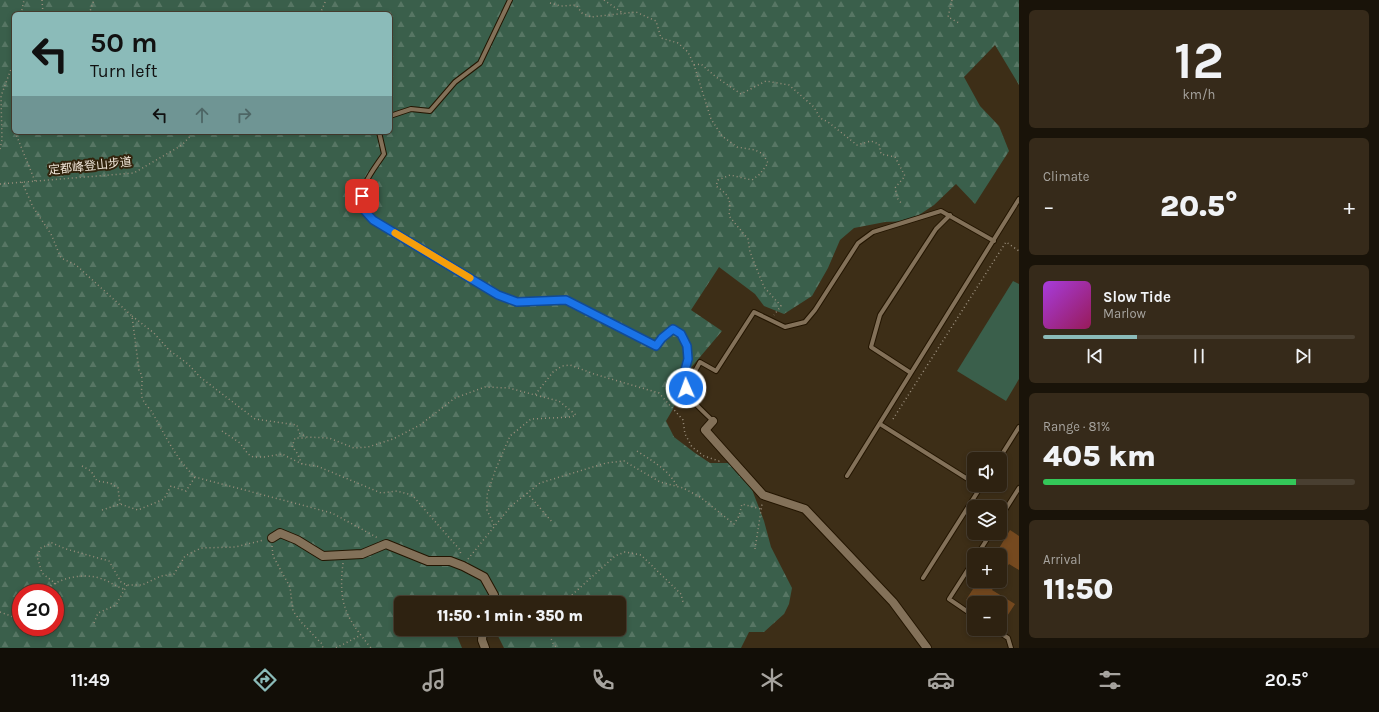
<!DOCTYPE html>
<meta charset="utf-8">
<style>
:root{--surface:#2e2211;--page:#362a1a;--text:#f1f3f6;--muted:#a7a49f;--line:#493f31;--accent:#8bbbb9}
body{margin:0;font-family:Karla,"Noto Sans SC",sans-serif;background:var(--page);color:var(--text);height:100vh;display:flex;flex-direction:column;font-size:15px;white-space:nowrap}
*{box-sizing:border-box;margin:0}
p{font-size:13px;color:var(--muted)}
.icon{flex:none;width:22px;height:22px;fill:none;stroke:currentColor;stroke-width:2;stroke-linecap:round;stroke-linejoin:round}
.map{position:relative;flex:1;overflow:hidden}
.details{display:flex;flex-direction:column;gap:10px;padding:10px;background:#191309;width:360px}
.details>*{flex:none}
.banner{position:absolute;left:12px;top:12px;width:380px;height:122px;border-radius:6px;box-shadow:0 2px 6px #0003,0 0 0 1px var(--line);background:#8bbbb9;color:#111;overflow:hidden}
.buttons{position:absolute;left:967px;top:452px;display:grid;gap:8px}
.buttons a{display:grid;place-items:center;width:40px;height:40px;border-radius:6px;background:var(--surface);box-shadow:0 2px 6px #0003,0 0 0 1px var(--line);font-size:20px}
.speed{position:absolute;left:12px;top:584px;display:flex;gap:8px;font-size:20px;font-weight:700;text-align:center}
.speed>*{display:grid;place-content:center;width:52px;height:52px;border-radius:50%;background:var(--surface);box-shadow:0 2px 6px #0003,0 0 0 1px var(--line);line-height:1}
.speed .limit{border:6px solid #d22;background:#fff;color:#111}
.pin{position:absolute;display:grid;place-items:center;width:34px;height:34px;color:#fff;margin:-17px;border-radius:8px;box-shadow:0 2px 6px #0006}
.me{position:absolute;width:44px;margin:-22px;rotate:358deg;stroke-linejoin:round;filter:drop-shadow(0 0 3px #0008)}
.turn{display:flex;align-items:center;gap:14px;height:84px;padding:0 12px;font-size:18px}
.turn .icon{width:52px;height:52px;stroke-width:2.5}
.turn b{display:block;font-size:28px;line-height:34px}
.lanes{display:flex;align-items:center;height:38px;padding:0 12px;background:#0003;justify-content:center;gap:20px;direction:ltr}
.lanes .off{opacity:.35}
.big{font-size:30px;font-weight:800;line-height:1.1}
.details .widget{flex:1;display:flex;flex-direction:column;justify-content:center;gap:6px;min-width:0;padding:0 14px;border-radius:6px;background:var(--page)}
.details .dial{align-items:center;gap:0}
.dial b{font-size:52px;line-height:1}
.song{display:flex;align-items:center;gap:12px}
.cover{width:48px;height:48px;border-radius:6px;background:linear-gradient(135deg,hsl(280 70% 55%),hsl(330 70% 35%))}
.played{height:4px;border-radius:2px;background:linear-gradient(90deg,var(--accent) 30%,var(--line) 30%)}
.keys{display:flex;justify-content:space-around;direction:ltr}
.heat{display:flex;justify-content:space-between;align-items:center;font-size:22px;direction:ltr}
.charge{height:6px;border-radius:3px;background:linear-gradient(90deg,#34c759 81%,var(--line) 0)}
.trip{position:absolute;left:394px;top:596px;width:232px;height:40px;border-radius:6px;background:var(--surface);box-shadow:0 2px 6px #0003,0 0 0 1px var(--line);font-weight:800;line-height:40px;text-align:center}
.dock{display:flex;height:64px;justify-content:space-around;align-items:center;background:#120e07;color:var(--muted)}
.dock .icon{width:28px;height:28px}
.dock .active{color:var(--accent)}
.dock b{font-size:18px;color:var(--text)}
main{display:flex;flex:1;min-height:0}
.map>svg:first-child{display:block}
.green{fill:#3a5f4b}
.forest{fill:url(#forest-firs);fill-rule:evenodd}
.building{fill:#75491f}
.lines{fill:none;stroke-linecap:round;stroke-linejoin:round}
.service-casing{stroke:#231501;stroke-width:6}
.minor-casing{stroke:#231501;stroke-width:10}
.path{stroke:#9b8f7d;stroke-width:1.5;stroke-dasharray:1 3;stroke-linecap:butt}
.service{stroke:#837159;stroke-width:4}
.minor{stroke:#837159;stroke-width:8}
.route-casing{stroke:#114b97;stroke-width:10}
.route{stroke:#1a73e8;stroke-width:7}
.slow{stroke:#f59e0b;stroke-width:7}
.labels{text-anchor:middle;stroke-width:4;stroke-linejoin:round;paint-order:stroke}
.street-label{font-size:12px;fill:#efe5d8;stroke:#32240d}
</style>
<main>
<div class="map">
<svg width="1019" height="648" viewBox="0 0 1019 648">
<defs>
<pattern id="forest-firs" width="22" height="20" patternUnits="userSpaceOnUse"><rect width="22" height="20" fill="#3a5f4b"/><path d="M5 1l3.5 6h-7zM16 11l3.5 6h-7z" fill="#577664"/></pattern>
</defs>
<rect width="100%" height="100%" fill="#3d2e17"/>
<path class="green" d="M1013,281L1019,284V379L1006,401L957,371Z"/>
<path class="forest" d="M0,0H1019V85L995,45L964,77L980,106L999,126L1009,151L975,204L956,184L934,205L910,221L885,222L854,228L840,240L828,268L812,296L784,314L764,306L755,294L719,267L691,310L722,331L689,370L673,409L666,421L674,437L695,453L710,463H735L748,479L764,521L771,547L792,588L789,604L784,614L764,632H749L741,648H504L496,632L497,629H619V603H401V629H454L462,648H0ZM14,14H390V132H14ZM21,593H55V627H21Z"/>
<path class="building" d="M1010,530L1019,536V570L1009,564L1000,578V555H995Z
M978,581H998L992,590L1015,604L1000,627V603H971L966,600Z"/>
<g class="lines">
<g class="service-casing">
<path id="service" d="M390,116L411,109L430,111L455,82L480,63L510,0
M379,132L384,154C375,168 353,193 364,211C367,214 370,217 373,220L498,295L517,302L566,300L656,346L662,338L673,329C700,347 679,365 686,388C690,401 704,412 713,421
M911,373L871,347L880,315L936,229L950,215
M686,388L700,362L716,371L754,312L785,327L805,322L815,310L858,243L873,232L941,211L994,241
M880,424L974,483
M999,459L1019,427
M847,476L1019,199
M1000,518L1019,488
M977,555L991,533
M974,560L949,599L974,616
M923,578L982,485
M994,629L1008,638L1011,648"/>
</g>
<g class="minor-casing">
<path id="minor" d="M713,421L705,430L763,495L805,509L893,602L927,648
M272,538L280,533L297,540L323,556L362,554L386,544L428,561H450L463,566L484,577L494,595L492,603
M483,629L482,640L485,648"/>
</g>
<path class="path" d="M42,0L43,14
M604,0L624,14
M952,0L948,17L959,23
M550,3L561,6L576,5L582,13L591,17L636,12L656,21L661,38L678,43L688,52L694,65L711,119L722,136L737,147L755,150L763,154L768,163L760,174L752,180L730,175L718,180L716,186C730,196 731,199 729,216L748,239L750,252L764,287L781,306L774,315
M21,14L24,0
M89,14L94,0
M320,14L326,0
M694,65L701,64L716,77L741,94L766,81L789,85L814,107L820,118L828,122L857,145L871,141L879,144L881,154L895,157L905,176L895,188L898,199L902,204
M15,132L35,181
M0,149L2,140L1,96L14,61
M22,182L33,207L51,234L61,258L76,265L132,316L139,370C145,379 140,387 142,397C143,402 149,408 152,412C165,435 176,459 195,477L332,513L378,538
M0,184L134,173L182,145L194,132
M132,316L154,333L169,350L188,364L200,377L255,419L297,425L299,433L307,437L329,438L354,448L368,447L393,439L420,425L455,398L485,387L509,388L535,395L553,372L562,366L570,365L594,374L659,393L683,420L685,434L692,447L704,456L719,461L722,460
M893,419L1006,242L1019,251
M222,431L240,443L248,454L253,457H264L282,454L302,464L317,466L381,493L397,491L412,495L460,550L461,556
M637,451C652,461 668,469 677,486
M302,464L296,451L292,447L295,438H306
M82,466L91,471L97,481L110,483L118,488L120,504
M527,493L553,523
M102,510L120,504L138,510L164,499L171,486L186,491L195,477
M494,525L487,510V495L495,471L510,436L531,419L571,417L576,415L559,401L535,395
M272,546L273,556L290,587L293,611L302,623L322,644L323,648
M755,549L762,504
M468,559L511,506L540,483L606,463L624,461L660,482L683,488L700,497L734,524L739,516L742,504L761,509
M343,563C338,605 346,617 371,648
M56,584L42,573L37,556L41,548L52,543L66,549L109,561L121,582L127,585H142L161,576L174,574L185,556L201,548L235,547L264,540
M41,593C57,578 84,571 105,580C112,583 117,587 124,589
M563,603L615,556L625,552L641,555L681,594L683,602
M0,612L19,619L21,616
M94,623L98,613L116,605L127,585
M545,629C552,634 550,644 558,648
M336,648L361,635"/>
<use href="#service" class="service"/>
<use href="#minor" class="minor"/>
</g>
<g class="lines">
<g class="route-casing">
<path id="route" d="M362,196L364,210L373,220L498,295L517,302L566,300L656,346L662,338L673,329L681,334L687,346L688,359L684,374L686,388"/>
</g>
<use href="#route" class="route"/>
<path class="slow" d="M395,233L470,278"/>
</g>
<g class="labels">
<g class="street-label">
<text transform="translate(90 166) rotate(-6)" y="4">定都峰登山步道</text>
</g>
</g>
</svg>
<div class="buttons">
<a><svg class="icon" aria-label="sound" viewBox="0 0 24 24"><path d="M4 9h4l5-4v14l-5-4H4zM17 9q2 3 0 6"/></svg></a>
<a><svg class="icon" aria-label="layers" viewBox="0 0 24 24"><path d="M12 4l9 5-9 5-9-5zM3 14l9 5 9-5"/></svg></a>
<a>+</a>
<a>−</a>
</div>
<div class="speed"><div class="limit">20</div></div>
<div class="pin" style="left:362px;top:196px;background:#d93025"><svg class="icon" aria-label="arrive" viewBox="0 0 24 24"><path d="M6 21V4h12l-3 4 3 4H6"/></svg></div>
<svg class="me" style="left:686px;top:388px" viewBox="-20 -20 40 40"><circle r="17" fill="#1a73e8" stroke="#fff" stroke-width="3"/><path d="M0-11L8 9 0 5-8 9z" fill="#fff"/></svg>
<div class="trip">11:50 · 1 min · 350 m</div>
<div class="banner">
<div class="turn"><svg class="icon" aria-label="left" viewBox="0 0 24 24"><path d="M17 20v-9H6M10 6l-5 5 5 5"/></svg><div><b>50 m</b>Turn left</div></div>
<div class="lanes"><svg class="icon" aria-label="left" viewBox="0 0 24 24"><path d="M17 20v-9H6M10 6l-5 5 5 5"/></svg><svg class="icon off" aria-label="ahead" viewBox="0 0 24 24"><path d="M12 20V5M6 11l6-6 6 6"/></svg><svg class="icon off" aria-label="right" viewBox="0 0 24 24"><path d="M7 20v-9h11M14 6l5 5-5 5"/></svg></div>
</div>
</div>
<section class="details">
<div class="widget dial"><b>12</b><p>km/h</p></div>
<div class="widget"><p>Climate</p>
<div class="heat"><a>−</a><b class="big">20.5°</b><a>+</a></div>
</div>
<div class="widget">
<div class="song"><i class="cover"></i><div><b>Slow Tide</b><p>Marlow</p></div></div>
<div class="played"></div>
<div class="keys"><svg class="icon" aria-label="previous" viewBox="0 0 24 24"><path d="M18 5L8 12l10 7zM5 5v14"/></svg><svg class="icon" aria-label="pause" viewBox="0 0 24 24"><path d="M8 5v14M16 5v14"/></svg><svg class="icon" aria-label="next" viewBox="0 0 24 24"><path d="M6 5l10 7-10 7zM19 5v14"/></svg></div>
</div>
<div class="widget"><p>Range · 81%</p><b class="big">405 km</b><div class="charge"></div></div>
<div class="widget"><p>Arrival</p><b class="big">11:50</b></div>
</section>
</main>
<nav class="dock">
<b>11:49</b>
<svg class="icon active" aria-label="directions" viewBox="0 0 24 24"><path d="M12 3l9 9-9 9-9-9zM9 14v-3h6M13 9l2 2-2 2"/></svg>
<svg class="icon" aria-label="music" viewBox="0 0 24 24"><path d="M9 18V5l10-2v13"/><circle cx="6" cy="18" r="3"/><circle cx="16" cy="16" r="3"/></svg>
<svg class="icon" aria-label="phone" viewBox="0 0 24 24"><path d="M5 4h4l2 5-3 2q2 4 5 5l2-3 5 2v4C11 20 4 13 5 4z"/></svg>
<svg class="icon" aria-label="climate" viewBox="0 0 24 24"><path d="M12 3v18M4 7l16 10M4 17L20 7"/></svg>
<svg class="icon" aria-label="car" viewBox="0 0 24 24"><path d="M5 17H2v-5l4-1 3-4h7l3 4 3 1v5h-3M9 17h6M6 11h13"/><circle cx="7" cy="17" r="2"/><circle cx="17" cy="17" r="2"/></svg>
<svg class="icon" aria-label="filters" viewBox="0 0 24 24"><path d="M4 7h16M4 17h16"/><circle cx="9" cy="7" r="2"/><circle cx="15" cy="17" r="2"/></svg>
<b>20.5°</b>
</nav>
